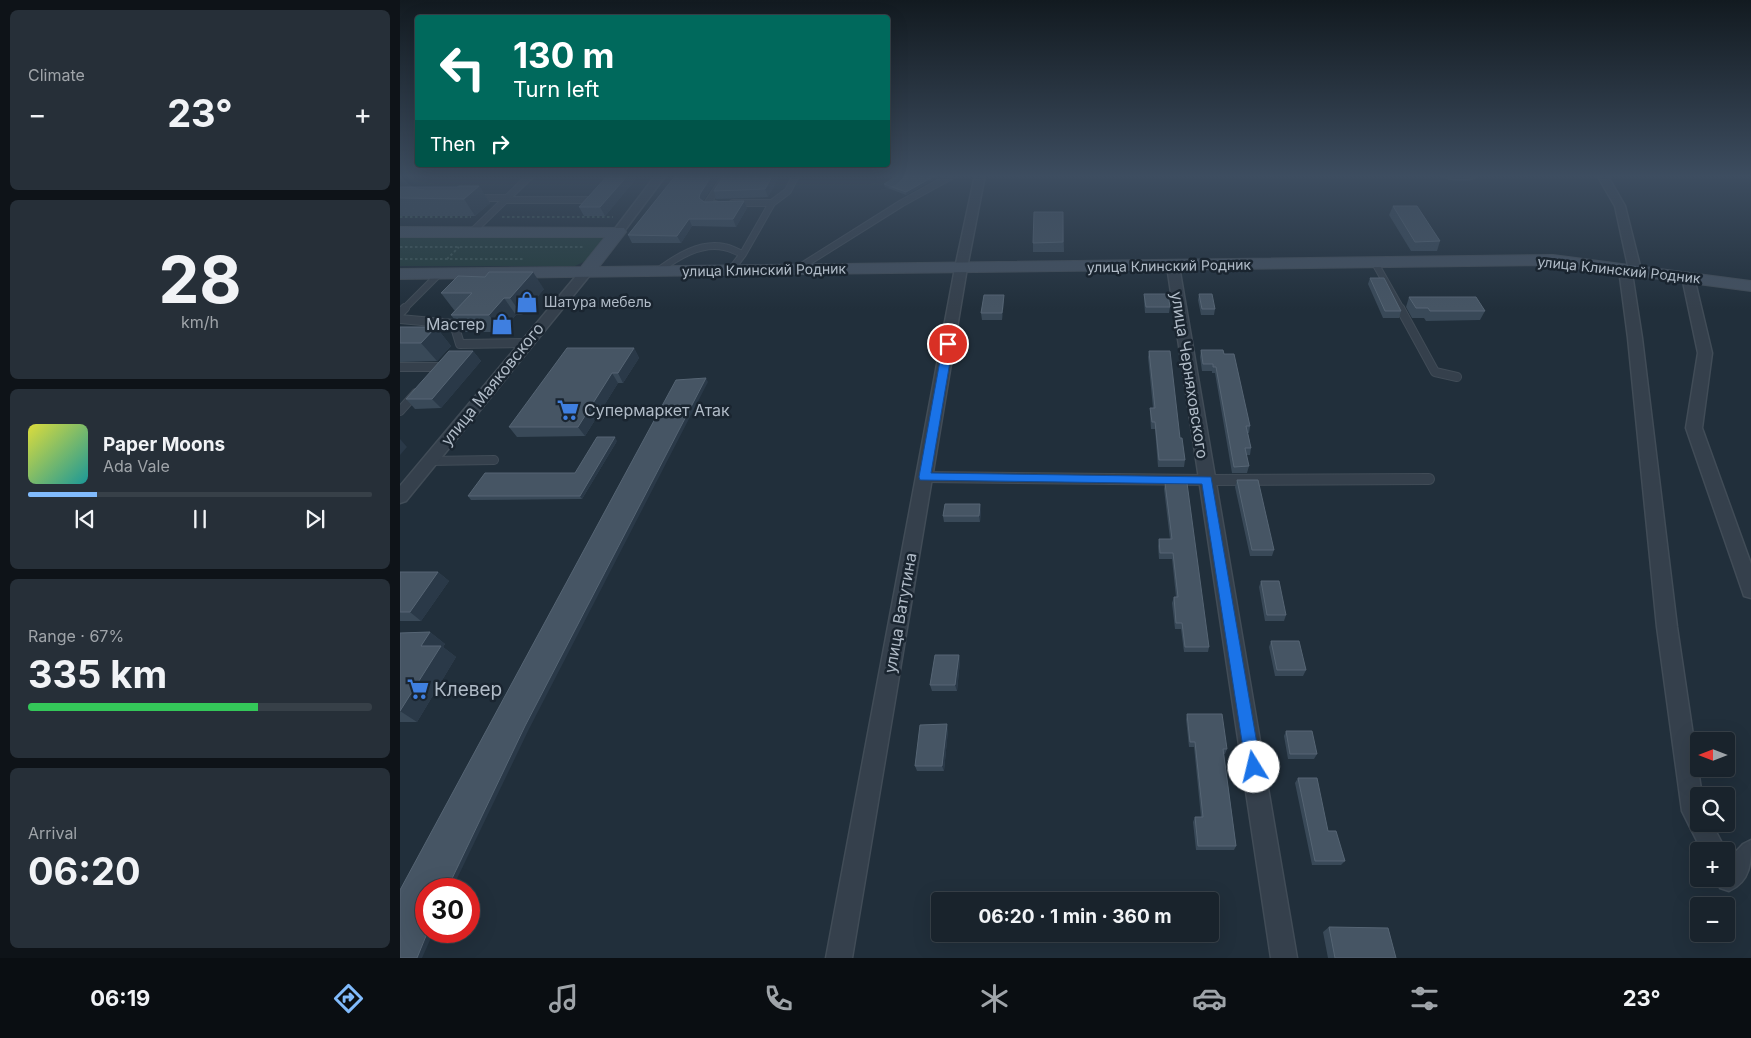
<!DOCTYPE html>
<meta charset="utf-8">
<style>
:root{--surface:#19232c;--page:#262f38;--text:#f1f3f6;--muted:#9fa4a9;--line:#374048;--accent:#81bbfc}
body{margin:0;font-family:Inter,sans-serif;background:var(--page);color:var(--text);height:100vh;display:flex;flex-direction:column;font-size:19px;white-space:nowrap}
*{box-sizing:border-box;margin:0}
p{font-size:16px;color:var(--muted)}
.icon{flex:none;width:28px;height:28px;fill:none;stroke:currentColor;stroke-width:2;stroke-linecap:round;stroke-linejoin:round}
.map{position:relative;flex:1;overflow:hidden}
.details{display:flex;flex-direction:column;gap:10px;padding:10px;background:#0e1318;width:400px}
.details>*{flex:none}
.guide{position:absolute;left:15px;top:15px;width:475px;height:152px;border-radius:5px;box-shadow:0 5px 20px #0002,0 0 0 1px var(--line);background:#00695c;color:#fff;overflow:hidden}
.needle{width:32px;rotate:270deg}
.fabs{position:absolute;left:1290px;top:732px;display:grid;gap:10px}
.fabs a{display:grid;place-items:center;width:45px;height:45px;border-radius:5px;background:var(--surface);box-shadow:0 5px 20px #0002,0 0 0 1px var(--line);font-size:25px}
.speed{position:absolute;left:15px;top:878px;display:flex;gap:10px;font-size:25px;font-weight:700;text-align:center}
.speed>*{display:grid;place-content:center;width:65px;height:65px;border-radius:50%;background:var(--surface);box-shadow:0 5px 20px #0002,0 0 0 1px var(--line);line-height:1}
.speed .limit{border:8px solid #d22;background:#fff;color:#111}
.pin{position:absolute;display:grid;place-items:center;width:42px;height:42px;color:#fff;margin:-21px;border:2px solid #fff;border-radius:50%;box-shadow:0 1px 5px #0007}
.me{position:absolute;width:55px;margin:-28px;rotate:351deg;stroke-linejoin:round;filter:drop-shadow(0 0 4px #0008)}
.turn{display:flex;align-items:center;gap:18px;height:105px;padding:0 15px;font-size:22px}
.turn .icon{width:65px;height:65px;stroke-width:2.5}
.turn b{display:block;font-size:35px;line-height:42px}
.then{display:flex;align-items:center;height:48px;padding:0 15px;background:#0003;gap:10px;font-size:19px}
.big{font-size:38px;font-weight:700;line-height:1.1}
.details .widget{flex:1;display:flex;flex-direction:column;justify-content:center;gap:8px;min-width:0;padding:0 18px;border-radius:8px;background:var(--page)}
.details .dial{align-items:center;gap:0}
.dial b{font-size:65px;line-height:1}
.song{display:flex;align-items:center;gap:15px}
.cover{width:60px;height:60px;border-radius:8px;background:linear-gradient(135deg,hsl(60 70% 55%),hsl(180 70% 35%))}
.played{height:5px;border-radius:2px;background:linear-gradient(90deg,var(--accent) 20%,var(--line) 20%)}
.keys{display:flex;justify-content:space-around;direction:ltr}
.heat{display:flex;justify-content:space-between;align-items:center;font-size:28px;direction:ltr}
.charge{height:8px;border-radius:4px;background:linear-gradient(90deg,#34c759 67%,var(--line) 0)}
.trip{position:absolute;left:531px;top:892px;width:288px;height:50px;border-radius:5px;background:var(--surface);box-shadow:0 5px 20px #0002,0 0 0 1px var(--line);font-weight:700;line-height:50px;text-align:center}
.menu{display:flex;height:80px;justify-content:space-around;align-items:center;background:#0a0e12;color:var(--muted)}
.menu .icon{width:35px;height:35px}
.menu .current{color:var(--accent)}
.menu b{font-size:22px;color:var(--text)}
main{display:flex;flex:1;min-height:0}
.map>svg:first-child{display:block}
.green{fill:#233c3c}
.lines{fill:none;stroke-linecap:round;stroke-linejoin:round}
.lane-far2-casing{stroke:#414c57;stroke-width:8}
.lane-far1-casing{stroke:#414c57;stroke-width:10}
.lane-casing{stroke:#414c57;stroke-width:12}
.street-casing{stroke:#414c57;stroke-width:3}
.secondary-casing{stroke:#414c57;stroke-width:2}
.path{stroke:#3c5555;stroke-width:2;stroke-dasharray:2.5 2.5;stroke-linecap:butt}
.lane-far2{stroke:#35404c;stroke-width:6}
.lane-far1{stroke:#35404c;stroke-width:8}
.lane{stroke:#35404c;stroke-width:10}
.street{fill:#35404c;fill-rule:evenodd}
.secondary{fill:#43505f;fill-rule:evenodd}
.wall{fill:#394958}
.shaded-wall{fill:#2a3948}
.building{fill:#465564;stroke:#566574}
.route{fill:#1a73e8;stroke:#114b97}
.labels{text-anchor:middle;stroke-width:5;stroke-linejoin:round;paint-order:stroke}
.far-street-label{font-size:14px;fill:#b0bbc7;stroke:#1a2530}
.far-poi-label{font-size:14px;fill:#b0bbc7;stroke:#1a2530;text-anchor:start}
.poi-label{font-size:16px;fill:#b0bbc7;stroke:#1a2530;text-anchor:end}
.street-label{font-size:16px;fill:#b0bbc7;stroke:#1a2530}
.near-poi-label{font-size:19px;fill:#b0bbc7;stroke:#1a2530;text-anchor:start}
</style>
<main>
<section class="details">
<div class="widget"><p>Climate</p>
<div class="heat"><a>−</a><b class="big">23°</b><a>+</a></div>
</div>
<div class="widget dial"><b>28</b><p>km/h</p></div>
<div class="widget">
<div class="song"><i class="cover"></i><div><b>Paper Moons</b><p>Ada Vale</p></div></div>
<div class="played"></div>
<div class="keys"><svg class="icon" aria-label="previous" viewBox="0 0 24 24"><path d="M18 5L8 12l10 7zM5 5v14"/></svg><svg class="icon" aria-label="pause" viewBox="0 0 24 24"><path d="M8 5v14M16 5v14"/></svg><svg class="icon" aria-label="next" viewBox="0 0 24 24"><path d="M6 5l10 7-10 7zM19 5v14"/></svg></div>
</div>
<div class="widget"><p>Range · 67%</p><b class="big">335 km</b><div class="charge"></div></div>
<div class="widget"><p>Arrival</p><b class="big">06:20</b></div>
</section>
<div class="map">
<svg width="1351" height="958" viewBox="0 0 1351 958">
<rect width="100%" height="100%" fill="#212f3b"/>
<path class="green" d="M0,236H202L206,239L190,259L175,266H0Z"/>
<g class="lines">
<g class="lane-far2-casing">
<path id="lane-far2" d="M75,198H107
M104,200H190
M333,203H372L343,254
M372,203L388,191L396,175
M315,204H307L326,175
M72,232L131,175
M975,263L1001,309
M397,269L502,203L553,175
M258,271C277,257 300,242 324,247C331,248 336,252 343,254L331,270
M4,309L39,274"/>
</g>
<g class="lane-far1-casing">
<path id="lane-far1" d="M1000,308L1035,372L1057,377
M0,313L5,308
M0,319L54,324L60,344L125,343
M0,367H39
M0,411L16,393
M29,461L94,460
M525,477L615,478"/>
</g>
<g class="lane-casing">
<path id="lane" d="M525,477L807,480L1029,479"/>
</g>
<g class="street-casing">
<path id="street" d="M256,175H266L222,234H214L212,232L214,230Z
M575,175H585L567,268L452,958H426L555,268Z
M1041,175H1077V176C1071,181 1048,180 1041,175Z
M1197,175H1207L1225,206L1241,270L1239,273H1232L1242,338L1277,627L1302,796H1299V824H1312L1326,851H1302L1282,811L1257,627L1228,338L1219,269L1221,266H1228L1215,206Z
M773,262L779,266L897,958H871L767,266Z
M186,268L192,272L190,275L6,501L0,503V486L182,269Z
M1288,273L1294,277L1312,353L1302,428L1351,564V598L1344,596L1342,590L1286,428L1298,353L1282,277Z
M1351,840C1351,863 1351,881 1329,891L1320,888L1316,879H1326V862L1343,844Z"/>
</g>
<g class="secondary-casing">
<path id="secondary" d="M0,227L224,228L226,232L199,267L1153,255L1351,281V291L1153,265L0,279V269L181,267L205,237H0Z"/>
</g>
<path class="path" d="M0,178L7,175
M0,217H71
M102,217H213
M0,247H185
M0,259H124
M47,259L59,247"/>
<use href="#lane-far2" class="lane-far2"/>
<use href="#lane-far1" class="lane-far1"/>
<use href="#lane" class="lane"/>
<use href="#street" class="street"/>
<use href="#secondary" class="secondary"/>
</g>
<path class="wall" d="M276,175H320L303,201L347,208L336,227L292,226L281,243H232L228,235Z
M324,175H380L368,197L316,199L314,191Z
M542,175L506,195L485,187L484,184Z
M234,179L235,180L205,216H184L179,207Z
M79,186L90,203L75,216H0V187H57Z
M993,206L1040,241L1037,251H1011L989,215Z
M663,212L664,252H633V243Z
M970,278L1001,311L999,318H983L968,284Z
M144,289L122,315H116L101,332H63L51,315L55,310H54L41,293Z
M744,294L770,307L769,313H745L744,300Z
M799,294L815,309L814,315H801L798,300Z
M1009,297L1085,311L1080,320L1026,321L1024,318H1012L1006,307Z
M604,301L602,320H582L581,313Z
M0,327H36L51,346L37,361L0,362Z
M234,348L239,358L223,383H218L185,436L117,437L109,427Z
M801,350L824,354L850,426L849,433H848L851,448L850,455H846L849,466L847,473H832L815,373H812V371H802L800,357Z
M73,351L81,361L41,408L15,409L6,399Z
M749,351L780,438L785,460L784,467H758L755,429H751L750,414V408H753L748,357Z
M217,441L182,499L71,500L68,496L175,473Z
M837,480L874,550L872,556H850L835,487Z
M765,483L809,647L808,652H784L781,629H775L772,603L774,597H776L772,559H759L758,546L759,539H770L764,489Z
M581,510L580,522H544L543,516Z
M0,572H38L49,581L21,621H0Z
M861,581L886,615L884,621H865L859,587Z
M30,632L45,644L43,647L56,657L17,722H0V633Z
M871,641L906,670L903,676H875L869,647Z
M559,655L560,661L557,691H532L530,685Z
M787,714L827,749L825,754H824L836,846L834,850H796L793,822L795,817H801L794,747H789L786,719Z
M548,730L544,771H517L515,766Z
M886,731L917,754L914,759H888L884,736Z
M898,778L945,861L941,865H912L895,783Z
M929,927L996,958H928L923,932Z"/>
<path class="shaded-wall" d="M228,175H237L234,179L235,180L205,216L200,207Z
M312,175H320L303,201L299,198L300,194Z
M373,175H380L368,197L365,189Z
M536,175H542L506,195V192Z
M79,186L90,203L75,216L64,199Z
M344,201L347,208L336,227L333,219Z
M289,219L292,226L281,243L277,236Z
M133,272L144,289L122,315L110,298Z
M604,295V301L602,320V313Z
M104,298L116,315L101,332L89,315Z
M36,327L51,346L37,361L21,343Z
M234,348L239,358L223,383L218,373Z
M73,351L81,361L41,408L32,399Z
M212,373L218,383L185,436L178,427Z
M306,378L308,382L129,729L52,889H47L125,726Z
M215,437L217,441L182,499L180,496Z
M0,439L7,447L0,455Z
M580,504L581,510L580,522L579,516Z
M38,572L49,581L21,621L10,612Z
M30,632L45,644L43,647L56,657L17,722L0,711L21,646Z
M559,655L560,661L557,691L555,685Z
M547,724L548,730L544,771L542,766Z
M28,931H34L22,958H17Z"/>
<path class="building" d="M208,175H228L200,207H179Z
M276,175H312L300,194L299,198L304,202L344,201L333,219H289L277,236L228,235Z
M324,175H373L365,189L314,191Z
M499,175H536L506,192L484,184Z
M59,186H79L64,199L0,198V187H57Z
M993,206H1017L1040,241L1015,242Z
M634,212H663V242L633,243Z
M89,272H133L110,298H104L89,315H51L72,293H41L58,276L85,277Z
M970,278H984L1001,311H985Z
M744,294H768L770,307H746Z
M799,294H812L815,309H802Z
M584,295H604L602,313H581Z
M1009,297H1076L1085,311H1030L1028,308H1016Z
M0,327H36L21,343H0Z
M167,348H234L218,373H212L178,427H109Z
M801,350H823L824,354H834L850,426H846L851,448H845L849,466L834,467L816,367H813V364H803Z
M49,351H73L32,399H6Z
M749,351H770L780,438H782L785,460H759L755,422H752L750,408H755Z
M306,378L125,726L47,889H26V931H28L17,958H0V890L276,380Z
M197,437H215L180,496H68L85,473H175Z
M837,480H858L874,550H852Z
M765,483H787L809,647H785L782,623H776L774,597H778L773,553H760L759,539H772Z
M545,504H580L579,516H543Z
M0,572H38L10,612H0Z
M861,581H879L886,615H867Z
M30,632L21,646H41L0,711V633Z
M871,641H899L906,670H877Z
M535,655H559L555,685H530Z
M787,714H822L827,749H823L836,846H798L795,817H803L795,742H790Z
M547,724L542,766H515L520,725Z
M886,731H912L917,754H890Z
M898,778H917L928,831H936L945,861H915Z
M929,927L988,928L996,958H935Z"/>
<linearGradient id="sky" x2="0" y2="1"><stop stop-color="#121a20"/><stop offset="0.57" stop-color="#3d4d60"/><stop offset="1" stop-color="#3d4d60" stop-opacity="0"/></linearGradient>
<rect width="1351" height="309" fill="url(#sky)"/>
<path class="route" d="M548,341L553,344L531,473L811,477L861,767L859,772L854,775L848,772L846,767L802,484L520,480L519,477L543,344Z"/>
<defs>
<g id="shop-bare" transform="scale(1.725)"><path d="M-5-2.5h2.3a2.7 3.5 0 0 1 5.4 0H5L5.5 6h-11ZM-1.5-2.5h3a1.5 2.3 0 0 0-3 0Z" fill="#3f7fe0" stroke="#1a2530" stroke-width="2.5" paint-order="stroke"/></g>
<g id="supermarket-bare" transform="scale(1.725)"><path d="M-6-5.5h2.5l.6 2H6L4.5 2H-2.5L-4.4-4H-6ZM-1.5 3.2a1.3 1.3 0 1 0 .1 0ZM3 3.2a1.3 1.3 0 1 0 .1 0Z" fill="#3f7fe0" stroke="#1a2530" stroke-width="2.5" paint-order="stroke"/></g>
</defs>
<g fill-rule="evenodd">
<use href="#shop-bare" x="127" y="302"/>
<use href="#shop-bare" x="102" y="324"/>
<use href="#supermarket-bare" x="168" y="410"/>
<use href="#supermarket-bare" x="18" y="689"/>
</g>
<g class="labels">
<g class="far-street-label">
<text transform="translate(769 266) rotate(-1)" y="5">улица Клинский Родник</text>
<text transform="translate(364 270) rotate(-1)" y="5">улица Клинский Родник</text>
<text transform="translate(1219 270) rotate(6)" y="5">улица Клинский Родник</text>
</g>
<g class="far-poi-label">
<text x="144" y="307">Шатура мебель</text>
</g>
<g class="poi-label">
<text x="85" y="330">Мастер</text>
<text x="184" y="416" text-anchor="start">Супермаркет Атак</text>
</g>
<g class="street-label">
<text transform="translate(790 375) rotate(81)" y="6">улица Черняховского</text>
<text transform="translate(92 384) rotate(-51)" y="6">улица Маяковского</text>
<text transform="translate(500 613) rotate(-80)" y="6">улица Ватутина</text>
</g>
<g class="near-poi-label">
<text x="34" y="696">Клевер</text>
</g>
</g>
</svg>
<div class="fabs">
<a><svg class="needle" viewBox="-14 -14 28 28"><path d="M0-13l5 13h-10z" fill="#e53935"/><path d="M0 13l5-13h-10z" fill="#9fa4a9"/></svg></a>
<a><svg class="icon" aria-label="search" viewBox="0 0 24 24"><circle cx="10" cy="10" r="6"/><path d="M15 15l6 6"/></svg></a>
<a>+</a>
<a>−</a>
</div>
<div class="speed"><div class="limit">30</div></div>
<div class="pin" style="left:548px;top:344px;background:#d93025"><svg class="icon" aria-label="arrive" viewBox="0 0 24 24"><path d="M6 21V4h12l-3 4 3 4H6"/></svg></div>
<svg class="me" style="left:854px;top:767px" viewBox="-20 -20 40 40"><circle r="19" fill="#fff"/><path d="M0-13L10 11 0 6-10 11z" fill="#1a73e8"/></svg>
<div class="trip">06:20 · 1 min · 360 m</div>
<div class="guide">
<div class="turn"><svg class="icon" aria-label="left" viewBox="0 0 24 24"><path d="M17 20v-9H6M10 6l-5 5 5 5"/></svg><div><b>130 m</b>Turn left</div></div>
<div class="then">Then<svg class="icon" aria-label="right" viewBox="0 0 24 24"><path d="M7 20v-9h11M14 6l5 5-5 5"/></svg></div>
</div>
</div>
</main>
<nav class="menu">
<b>06:19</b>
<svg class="icon current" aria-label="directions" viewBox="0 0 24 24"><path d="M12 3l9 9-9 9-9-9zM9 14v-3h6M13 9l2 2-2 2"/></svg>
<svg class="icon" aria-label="music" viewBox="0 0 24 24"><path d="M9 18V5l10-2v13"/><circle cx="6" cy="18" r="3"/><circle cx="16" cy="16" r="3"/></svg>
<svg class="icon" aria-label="phone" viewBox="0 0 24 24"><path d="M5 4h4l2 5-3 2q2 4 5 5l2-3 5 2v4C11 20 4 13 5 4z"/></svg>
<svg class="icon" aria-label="climate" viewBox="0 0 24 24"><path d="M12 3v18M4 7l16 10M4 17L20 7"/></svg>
<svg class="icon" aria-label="car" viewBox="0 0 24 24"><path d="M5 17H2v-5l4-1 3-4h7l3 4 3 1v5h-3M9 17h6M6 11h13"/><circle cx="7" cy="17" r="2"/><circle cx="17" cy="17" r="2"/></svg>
<svg class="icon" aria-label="filters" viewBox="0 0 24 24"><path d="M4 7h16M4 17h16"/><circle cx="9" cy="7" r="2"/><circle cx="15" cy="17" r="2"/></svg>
<b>23°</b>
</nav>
